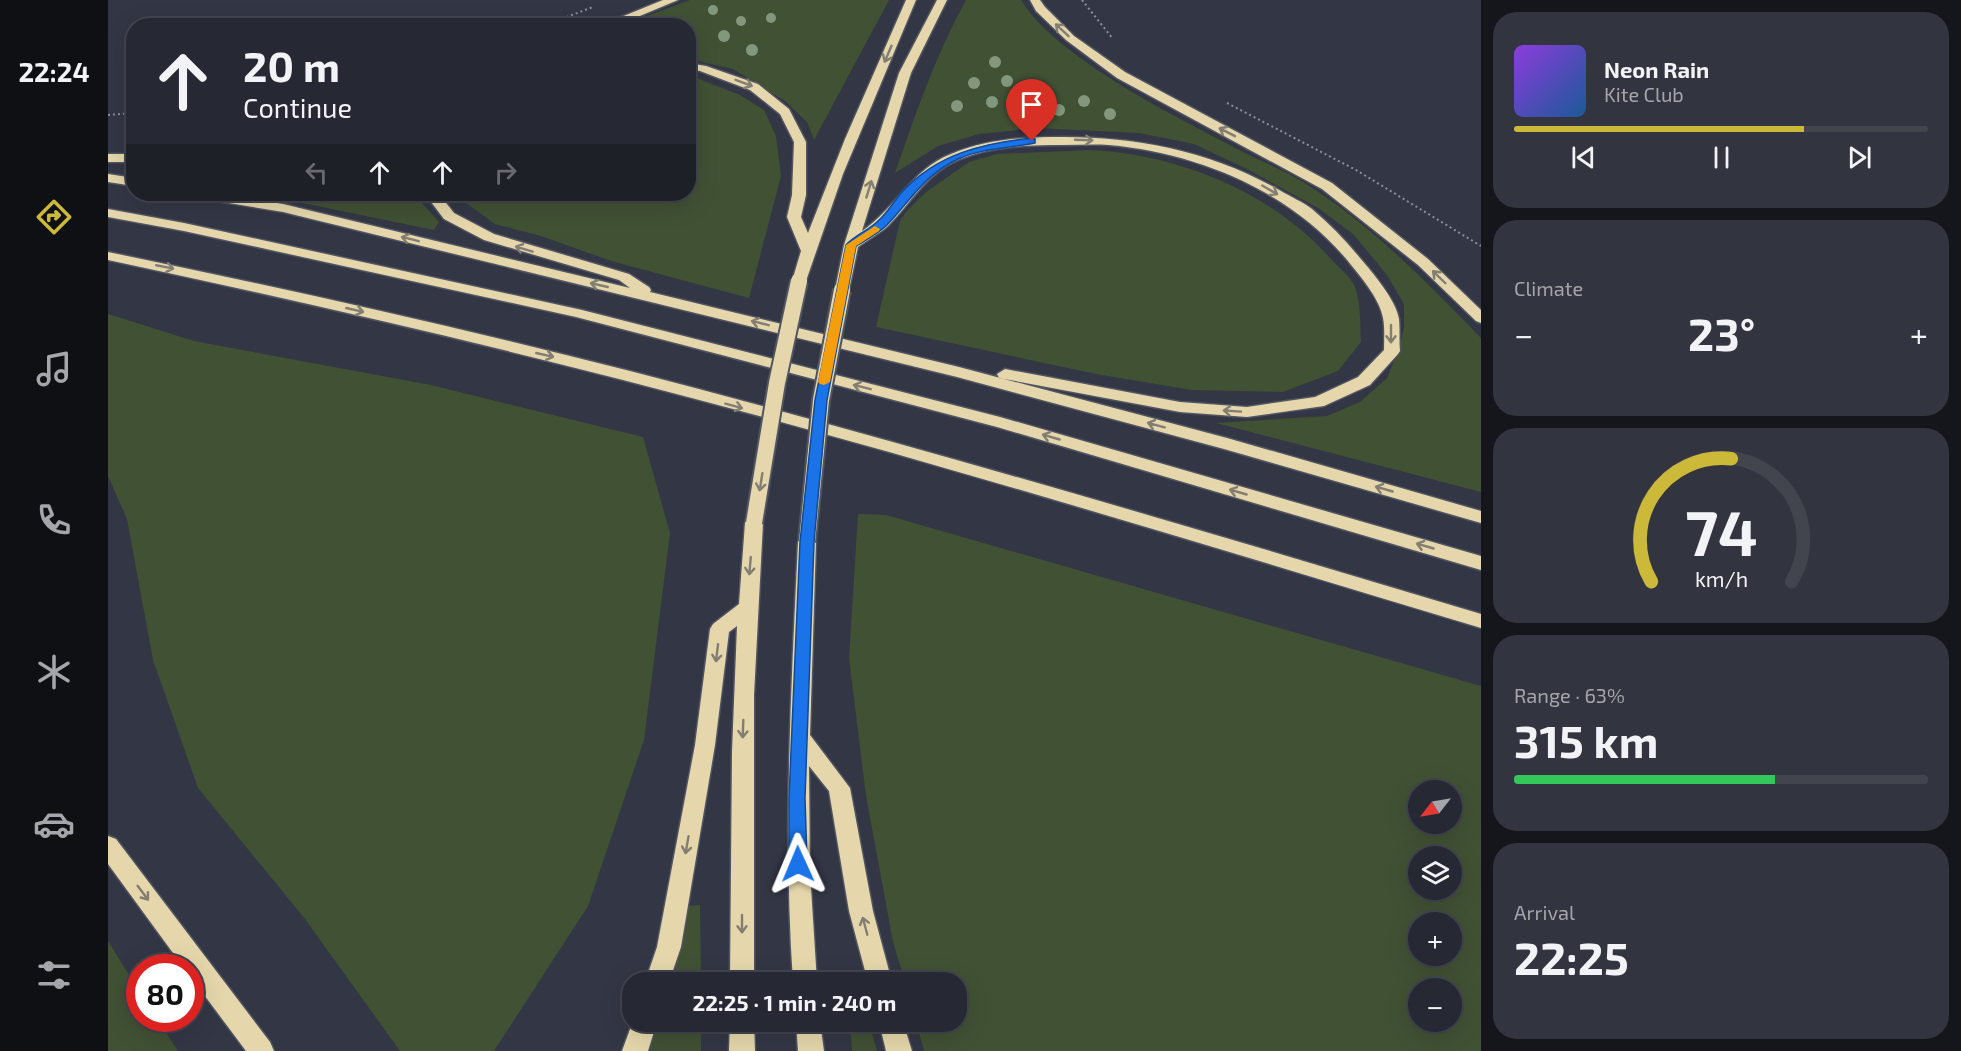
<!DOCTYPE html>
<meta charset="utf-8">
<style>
:root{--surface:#262833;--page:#32343f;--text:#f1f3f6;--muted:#a4a6ac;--line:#42444e;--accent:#ccb939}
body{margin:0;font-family:"Exo 2",sans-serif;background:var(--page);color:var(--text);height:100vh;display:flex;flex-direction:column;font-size:22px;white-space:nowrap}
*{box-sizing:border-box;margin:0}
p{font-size:20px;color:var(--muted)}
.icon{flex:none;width:33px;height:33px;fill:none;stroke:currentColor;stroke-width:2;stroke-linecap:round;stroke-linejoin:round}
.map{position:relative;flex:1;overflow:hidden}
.details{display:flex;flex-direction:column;gap:12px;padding:12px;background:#15161c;width:480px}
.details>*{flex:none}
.hud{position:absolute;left:18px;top:18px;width:570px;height:183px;border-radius:24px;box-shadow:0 6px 24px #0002,0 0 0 2px var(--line);background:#262833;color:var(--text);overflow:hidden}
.needle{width:39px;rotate:239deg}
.tools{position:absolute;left:1300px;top:780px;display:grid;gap:12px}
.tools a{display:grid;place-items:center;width:54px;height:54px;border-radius:50%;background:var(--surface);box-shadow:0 6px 24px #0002,0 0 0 2px var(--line);font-size:30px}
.speed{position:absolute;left:18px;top:954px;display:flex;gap:12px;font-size:30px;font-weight:700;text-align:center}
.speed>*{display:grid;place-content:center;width:78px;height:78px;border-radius:50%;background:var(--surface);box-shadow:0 6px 24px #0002,0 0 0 2px var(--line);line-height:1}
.speed .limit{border:9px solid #d22;background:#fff;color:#111}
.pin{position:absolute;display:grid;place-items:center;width:51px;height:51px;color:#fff;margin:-62px -26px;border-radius:50% 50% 50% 0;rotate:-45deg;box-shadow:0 0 6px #0007}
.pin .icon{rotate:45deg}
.me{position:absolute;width:66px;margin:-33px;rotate:359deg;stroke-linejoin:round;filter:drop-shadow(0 0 4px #0008)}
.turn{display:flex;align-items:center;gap:21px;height:126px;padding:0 18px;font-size:27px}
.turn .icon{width:78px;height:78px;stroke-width:2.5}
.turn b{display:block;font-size:42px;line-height:51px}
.lanes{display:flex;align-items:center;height:57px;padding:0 18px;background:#0003;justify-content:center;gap:30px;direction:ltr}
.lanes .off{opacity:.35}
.big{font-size:45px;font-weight:700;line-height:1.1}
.details .tile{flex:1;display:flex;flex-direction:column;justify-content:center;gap:9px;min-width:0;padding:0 21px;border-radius:24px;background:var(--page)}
.details .dial{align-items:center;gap:0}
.dial svg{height:156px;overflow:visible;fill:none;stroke:var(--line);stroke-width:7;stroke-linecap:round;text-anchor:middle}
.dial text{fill:var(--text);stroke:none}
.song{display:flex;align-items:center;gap:18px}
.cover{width:72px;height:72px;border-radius:9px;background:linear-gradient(135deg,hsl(270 70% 55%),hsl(210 70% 35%))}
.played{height:6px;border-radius:3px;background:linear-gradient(90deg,var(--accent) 70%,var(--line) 70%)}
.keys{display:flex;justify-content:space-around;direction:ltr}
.heat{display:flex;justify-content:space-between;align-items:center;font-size:33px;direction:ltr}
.charge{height:9px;border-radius:4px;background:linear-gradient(90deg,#34c759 63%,var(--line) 0)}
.trip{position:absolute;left:514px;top:972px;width:345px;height:60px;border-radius:24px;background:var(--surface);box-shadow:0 6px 24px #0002,0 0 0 2px var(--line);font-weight:700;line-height:60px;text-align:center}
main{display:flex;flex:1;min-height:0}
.menu{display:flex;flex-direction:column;width:108px;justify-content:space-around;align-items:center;background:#0f1014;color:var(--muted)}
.menu .icon{width:42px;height:42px}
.menu .active{color:var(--accent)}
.menu b{font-size:27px;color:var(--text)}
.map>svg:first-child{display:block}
.green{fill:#415134;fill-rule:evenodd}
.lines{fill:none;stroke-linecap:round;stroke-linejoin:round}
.highway-casing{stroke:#515461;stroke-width:3}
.path{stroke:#8c8e9a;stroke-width:2;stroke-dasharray:2 3;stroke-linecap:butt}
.highway{fill:#e5d7ab;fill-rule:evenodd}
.highway-bridge-casing{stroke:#515461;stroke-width:20;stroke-linecap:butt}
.highway-bridge{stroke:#e5d7ab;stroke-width:16}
.tree{fill:#83977c}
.oneway{stroke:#837e72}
.route{fill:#1a73e8;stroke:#114b97;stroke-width:1.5}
.slow{fill:#f59e0b}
</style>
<main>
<nav class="menu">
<b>22:24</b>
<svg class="icon active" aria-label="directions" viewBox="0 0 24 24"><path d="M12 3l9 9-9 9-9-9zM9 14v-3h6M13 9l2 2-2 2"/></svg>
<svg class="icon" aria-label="music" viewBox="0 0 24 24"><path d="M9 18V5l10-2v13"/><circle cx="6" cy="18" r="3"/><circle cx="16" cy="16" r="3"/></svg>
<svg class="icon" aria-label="phone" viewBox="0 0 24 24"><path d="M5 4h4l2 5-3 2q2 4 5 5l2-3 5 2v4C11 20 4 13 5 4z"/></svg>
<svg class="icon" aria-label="climate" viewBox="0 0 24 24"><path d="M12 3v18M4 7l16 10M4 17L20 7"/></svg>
<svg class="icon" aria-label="car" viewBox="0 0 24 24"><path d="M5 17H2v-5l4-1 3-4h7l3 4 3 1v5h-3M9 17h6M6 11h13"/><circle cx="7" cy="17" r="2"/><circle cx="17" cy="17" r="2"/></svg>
<svg class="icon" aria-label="filters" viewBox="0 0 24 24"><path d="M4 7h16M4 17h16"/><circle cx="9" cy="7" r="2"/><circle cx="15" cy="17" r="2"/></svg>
</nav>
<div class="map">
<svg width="1373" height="1051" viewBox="0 0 1373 1051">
<rect width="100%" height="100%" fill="#333644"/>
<path class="green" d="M582,0H781L706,140L699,122L677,101L625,69L581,59L580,26H512Z
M858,0H913C927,22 946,38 967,54C1019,93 1078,122 1135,152C1157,163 1180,172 1200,185C1265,227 1320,283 1373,338V492L1108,423L1219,416L1252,402L1279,378L1291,349L1296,327V304L1279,275L1245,234L1210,208L1139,169L1086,144L1031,133L928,128L871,134L830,146L787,173C807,115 828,54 858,0Z
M581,75L632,95L656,110L668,136L673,176L641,298L503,261L433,236L387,224L346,194H580Z
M982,150C1070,154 1164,192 1223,259C1230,267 1243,277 1247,287C1253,303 1252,325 1253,342L1230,371L1175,392L1084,390L988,374L768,327L792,221L798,212L818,192L861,162L889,154Z
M151,194H306L331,222L326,230Z
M0,314L86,341L323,385L535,437L562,533L536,740L480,906L386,1051H292L197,919L90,788L45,660L19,519L0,476Z
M750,514L778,515L1373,686V1051H816L808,1022H849V982H797L785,942L758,796L741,658ZM1311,790H1344V824H1311ZM1311,856H1344V890H1311ZM1311,922H1344V956H1311ZM1311,988H1344V1022H1311Z
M592,905L593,982H558L579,906Z
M0,941L31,991L32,1018L49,1019L70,1051H0Z
M548,1022H593V1051H540Z
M742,1022H761L769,1051H744Z"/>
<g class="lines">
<g class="highway-casing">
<path id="highway" d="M555,0H570L508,26H491Z
M798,0H808L735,174L698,281L691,285L686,284L684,281L693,251L679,217L684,195L686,142L672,114L642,90L592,71L580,70V63L598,66L650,84L681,109L698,142V195L693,217L700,233L737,139Z
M829,0H839L803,73L754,231C787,209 804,169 843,154C878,139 917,137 955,137C1032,137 1105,152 1173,191C1183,197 1195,202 1204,209C1222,224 1238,241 1252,258C1265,273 1288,300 1291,319C1292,329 1291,341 1292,351L1290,354L1262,385L1216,406L1139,417L1072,412L891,378L889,374L897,369L1072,402L1139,407L1207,397L1250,377L1276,350C1276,340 1277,328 1275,318C1272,299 1252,276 1240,261C1182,191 1090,153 1001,145C986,144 970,145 955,145C920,145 885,146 852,159C819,172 803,203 780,226C771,234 759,240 750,247L741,290L734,294L729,293L727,290L736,245L791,73Z
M922,0H932L937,7L966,36L1017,72L1224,183L1320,259L1373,310V323L1368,321L1310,265L1214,189L1009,78L958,40L928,11Z
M0,154H26V162H0Z
M0,174L26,178V186L0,182Z
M83,194H112L175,204L522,288L511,280L376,240L336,219L317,194H331L346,213L386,234L521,274L541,287L543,290L542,292L851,367L1119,438L1373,511V523L1116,449L849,377L175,212L90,198Z
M0,209L76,223L474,310L892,417L1373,556V570L889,427L468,317L76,231L0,217Z
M0,252C175,288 349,327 522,371C807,445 1090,529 1373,614V628C1088,542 803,454 515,380C344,336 173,297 0,260Z
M646,517L652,518L655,523L646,695V982H622L624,752L629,626L621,632L607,745L573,947L561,982H537L549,947L587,745L602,629L605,624L631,604L637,523L640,518Z
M699,535L705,537L708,542L702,735L742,788L765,911L784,982H760L741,911L721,791L701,766L702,872L709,982H685C675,835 683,689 690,542L693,537Z
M0,836L8,839L162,1042L166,1051H138L82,976V968H76L0,864Z
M525,1021L549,1022L540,1051H514Z
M622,1022H646L647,1051H621Z
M688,1022H712L716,1051H690Z
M771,1022H795L804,1051H778Z"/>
</g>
<path class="path" d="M974,0L1005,39
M435,26L485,7
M1119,103L1248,170L1373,246
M0,115L26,113"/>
<use href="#highway" class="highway"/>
<g class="highway-bridge-casing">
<path id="highway-bridge" d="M646,523L669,383L691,281
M699,542L713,400L734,290"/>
</g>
<use href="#highway-bridge" class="highway-bridge"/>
</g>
<g class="tree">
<circle cx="605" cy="10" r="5"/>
<circle cx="663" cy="18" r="5"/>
<circle cx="633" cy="21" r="5"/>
<circle cx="616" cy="36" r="6"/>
<circle cx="644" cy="50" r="6"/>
<circle cx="887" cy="62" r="6"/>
<circle cx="899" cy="81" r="6"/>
<circle cx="866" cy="83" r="6"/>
<circle cx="937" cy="95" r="6"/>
<circle cx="976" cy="101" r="6"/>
<circle cx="884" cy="102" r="6"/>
<circle cx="849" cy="106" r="6"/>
<circle cx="951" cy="110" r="6"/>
<circle cx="1002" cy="114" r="6"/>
</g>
<defs><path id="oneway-shaft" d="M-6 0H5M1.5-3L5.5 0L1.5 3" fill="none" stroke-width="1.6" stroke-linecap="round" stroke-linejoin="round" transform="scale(1.5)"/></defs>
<g class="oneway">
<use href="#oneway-shaft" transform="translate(954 30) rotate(-137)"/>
<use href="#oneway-shaft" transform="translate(780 54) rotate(113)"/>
<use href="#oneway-shaft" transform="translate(636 83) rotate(21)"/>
<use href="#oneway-shaft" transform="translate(1119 132) rotate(-153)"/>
<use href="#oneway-shaft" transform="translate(976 140) rotate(2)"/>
<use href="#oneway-shaft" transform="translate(761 189) rotate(-73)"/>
<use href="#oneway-shaft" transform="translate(1162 190) rotate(30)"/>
<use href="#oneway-shaft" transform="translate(302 239) rotate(-166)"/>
<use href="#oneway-shaft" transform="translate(416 249) rotate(-163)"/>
<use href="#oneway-shaft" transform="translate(57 267) rotate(11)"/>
<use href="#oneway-shaft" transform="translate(1331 277) rotate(-136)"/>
<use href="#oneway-shaft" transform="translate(491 285) rotate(-167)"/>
<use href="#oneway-shaft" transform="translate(247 310) rotate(13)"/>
<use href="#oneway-shaft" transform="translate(652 323) rotate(-166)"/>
<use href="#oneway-shaft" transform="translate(1283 334) rotate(90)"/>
<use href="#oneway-shaft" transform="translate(437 355) rotate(13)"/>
<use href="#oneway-shaft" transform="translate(754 387) rotate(-166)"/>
<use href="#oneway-shaft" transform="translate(626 406) rotate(15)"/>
<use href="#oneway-shaft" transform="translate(1124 411) rotate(-176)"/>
<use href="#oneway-shaft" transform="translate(1048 425) rotate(-165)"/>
<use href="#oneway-shaft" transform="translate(943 437) rotate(-164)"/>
<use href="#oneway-shaft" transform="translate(653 482) rotate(99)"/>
<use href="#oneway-shaft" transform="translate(1276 489) rotate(-164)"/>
<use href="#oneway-shaft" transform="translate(1130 492) rotate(-164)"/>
<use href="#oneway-shaft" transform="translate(1317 546) rotate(-164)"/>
<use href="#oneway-shaft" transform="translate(642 566) rotate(95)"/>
<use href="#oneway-shaft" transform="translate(609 653) rotate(97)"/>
<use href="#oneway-shaft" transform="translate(635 729) rotate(92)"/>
<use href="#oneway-shaft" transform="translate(579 845) rotate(100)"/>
<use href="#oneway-shaft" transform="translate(35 893) rotate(53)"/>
<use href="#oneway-shaft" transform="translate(634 924) rotate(90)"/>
<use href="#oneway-shaft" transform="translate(757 926) rotate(-105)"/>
</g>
<path class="route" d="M924,138L927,139V143C901,148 875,148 850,159C816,175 803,200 779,225C771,233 758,240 748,246L719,400L706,542L697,798L699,864L696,870L690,872L684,870L681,864V798L692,542L707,400L738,245C747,235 762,230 771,220C780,212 786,201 794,192C829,154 875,143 924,138Z"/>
<path class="slow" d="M767,226L772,229L771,231L748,246L722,382L716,385L712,384L710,382L738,245Z"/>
</svg>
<div class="tools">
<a><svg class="needle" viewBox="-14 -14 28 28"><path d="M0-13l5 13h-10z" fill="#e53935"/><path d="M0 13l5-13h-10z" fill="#a4a6ac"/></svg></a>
<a><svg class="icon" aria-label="layers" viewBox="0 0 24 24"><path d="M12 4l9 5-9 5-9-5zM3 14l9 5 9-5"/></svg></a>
<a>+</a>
<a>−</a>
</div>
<div class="speed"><div class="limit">80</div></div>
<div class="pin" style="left:924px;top:141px;background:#d93025"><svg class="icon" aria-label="arrive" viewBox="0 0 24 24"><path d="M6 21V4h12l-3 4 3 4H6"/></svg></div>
<svg class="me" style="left:690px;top:864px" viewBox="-20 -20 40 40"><path d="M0-17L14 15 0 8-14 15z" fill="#1a73e8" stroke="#fff" stroke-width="4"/></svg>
<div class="trip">22:25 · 1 min · 240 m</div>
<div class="hud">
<div class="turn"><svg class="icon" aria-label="ahead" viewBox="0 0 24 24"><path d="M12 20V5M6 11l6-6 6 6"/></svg><div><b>20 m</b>Continue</div></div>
<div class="lanes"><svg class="icon off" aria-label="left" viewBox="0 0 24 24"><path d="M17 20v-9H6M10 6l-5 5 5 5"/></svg><svg class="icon" aria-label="ahead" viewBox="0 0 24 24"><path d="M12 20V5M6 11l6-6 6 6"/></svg><svg class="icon" aria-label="ahead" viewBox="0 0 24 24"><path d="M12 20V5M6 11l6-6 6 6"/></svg><svg class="icon off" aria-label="right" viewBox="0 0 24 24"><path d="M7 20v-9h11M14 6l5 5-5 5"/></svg></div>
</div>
</div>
<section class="details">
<div class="tile">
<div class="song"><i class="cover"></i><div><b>Neon Rain</b><p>Kite Club</p></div></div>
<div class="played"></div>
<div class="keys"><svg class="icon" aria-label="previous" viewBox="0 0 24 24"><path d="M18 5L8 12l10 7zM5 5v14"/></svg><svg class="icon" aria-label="pause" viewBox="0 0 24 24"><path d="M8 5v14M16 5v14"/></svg><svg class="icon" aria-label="next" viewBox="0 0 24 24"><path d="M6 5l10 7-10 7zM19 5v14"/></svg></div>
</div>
<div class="tile"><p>Climate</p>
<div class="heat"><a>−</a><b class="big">23°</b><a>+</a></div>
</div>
<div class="tile dial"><svg viewBox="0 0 100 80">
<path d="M14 69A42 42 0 1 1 86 69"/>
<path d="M14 69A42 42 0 0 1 55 6" stroke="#ccb939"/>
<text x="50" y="56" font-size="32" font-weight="700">74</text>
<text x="50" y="72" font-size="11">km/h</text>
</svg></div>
<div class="tile"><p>Range · 63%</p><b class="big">315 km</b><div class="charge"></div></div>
<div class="tile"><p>Arrival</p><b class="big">22:25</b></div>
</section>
</main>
